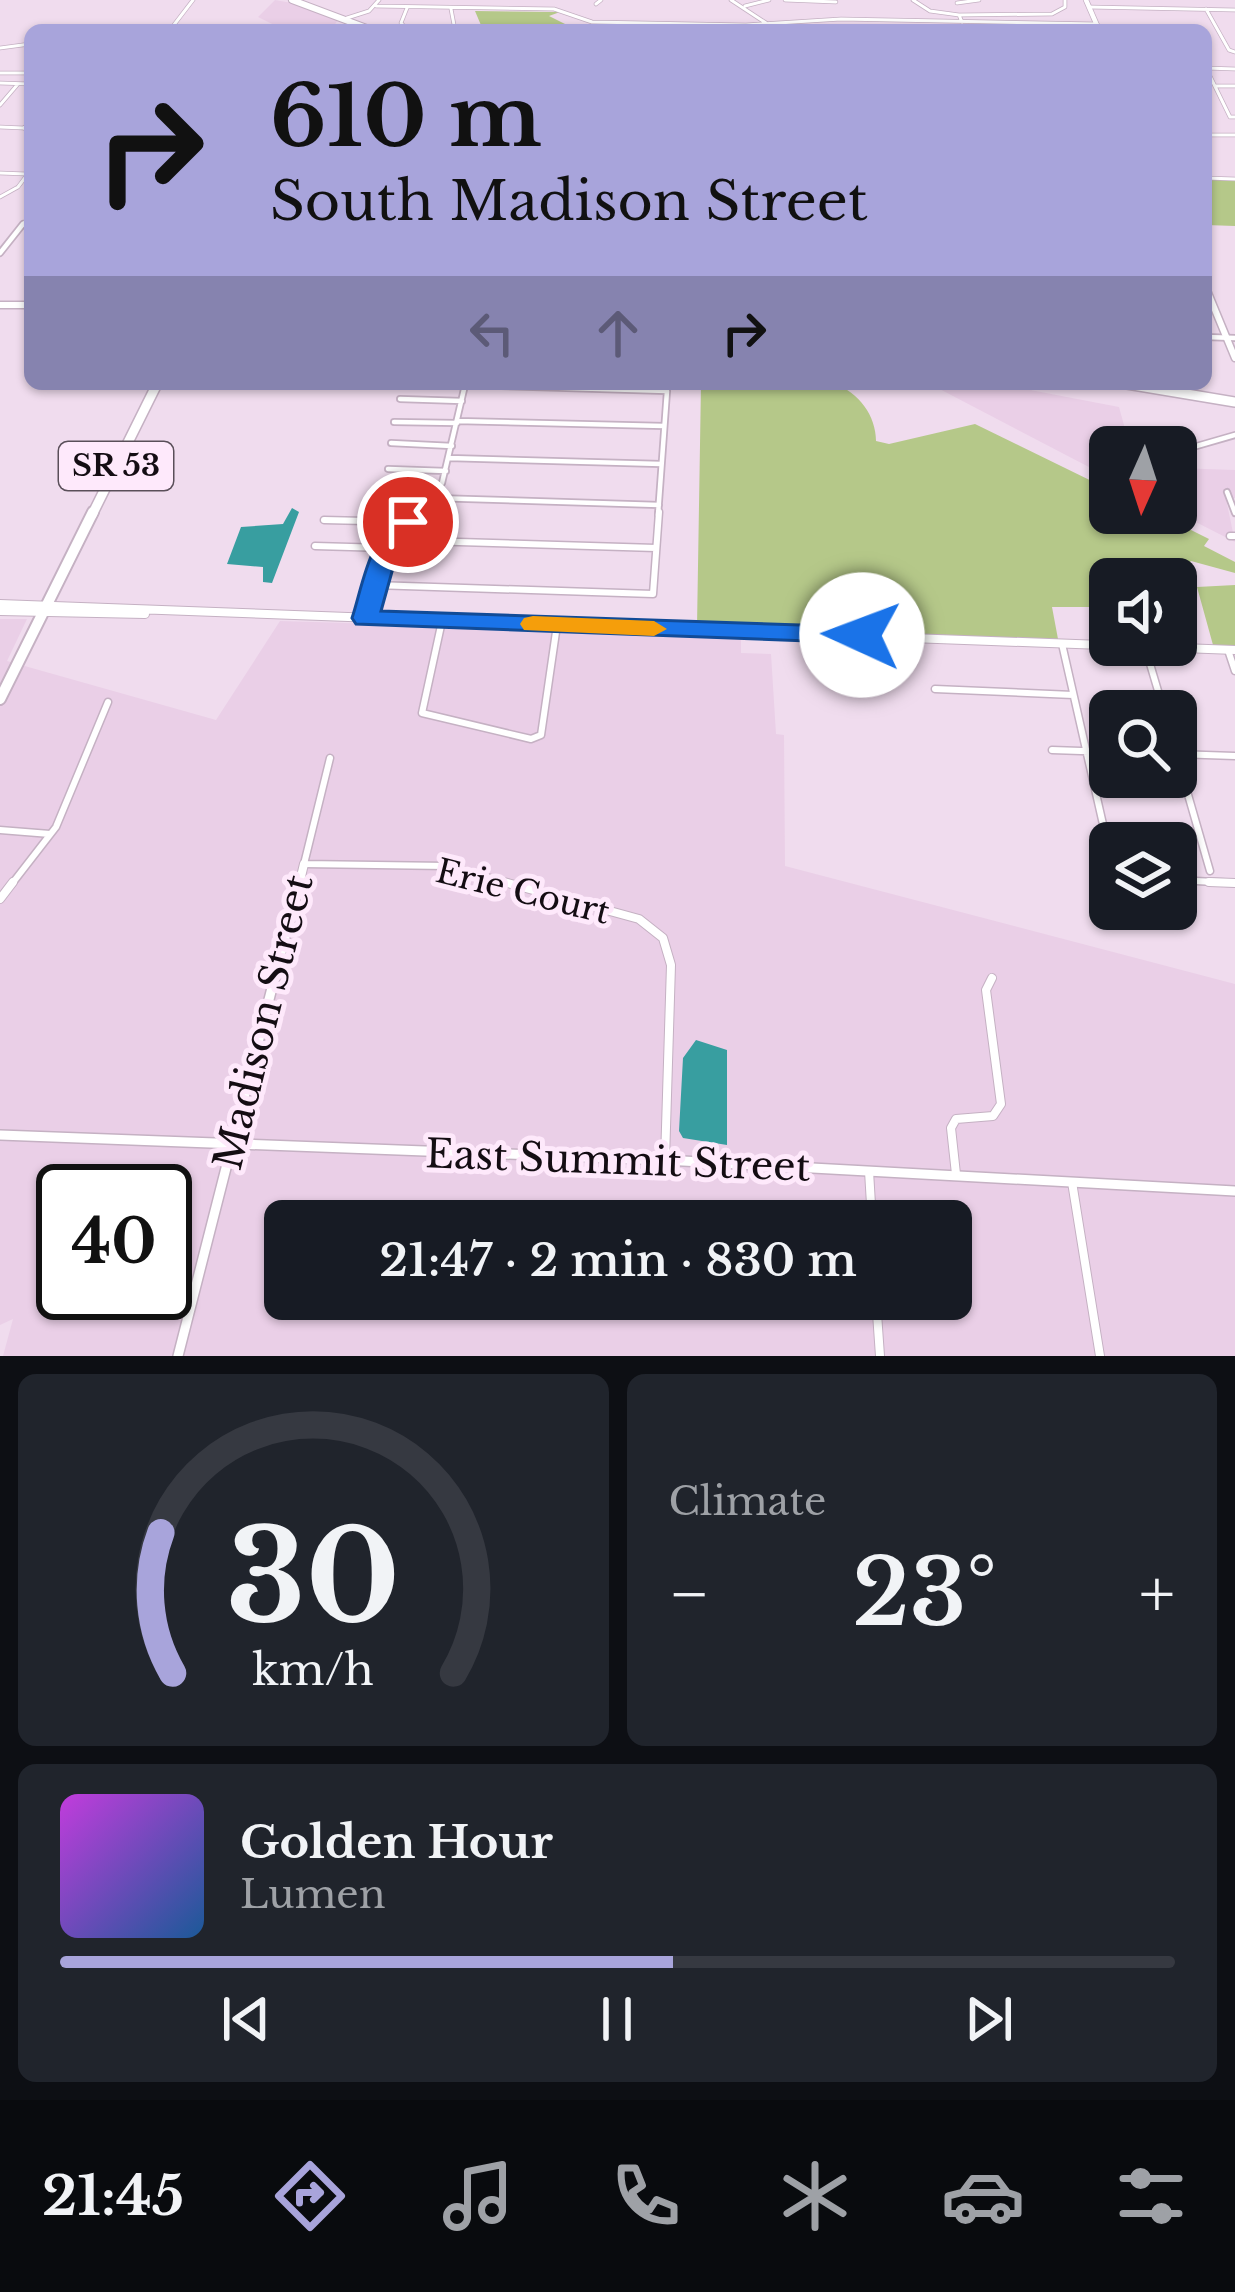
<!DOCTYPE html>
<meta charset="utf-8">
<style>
:root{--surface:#171b24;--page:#20242c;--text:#f1f3f6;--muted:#9ea1a6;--line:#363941;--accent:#a8a4db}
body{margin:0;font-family:"Libre Baskerville",serif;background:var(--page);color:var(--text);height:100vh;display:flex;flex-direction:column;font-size:45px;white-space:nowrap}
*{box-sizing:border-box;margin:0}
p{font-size:39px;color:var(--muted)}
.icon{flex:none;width:66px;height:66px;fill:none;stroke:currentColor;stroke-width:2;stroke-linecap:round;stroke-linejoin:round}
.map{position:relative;height:1356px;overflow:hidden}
.sheet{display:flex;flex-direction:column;gap:18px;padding:18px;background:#0d0f14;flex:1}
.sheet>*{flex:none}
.hud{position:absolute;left:24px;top:24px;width:1188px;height:366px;border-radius:18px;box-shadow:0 3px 9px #0004;background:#a8a4db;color:#111;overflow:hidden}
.needle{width:78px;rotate:183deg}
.controls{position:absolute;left:1089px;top:426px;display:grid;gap:24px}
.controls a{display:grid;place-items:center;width:108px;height:108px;border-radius:18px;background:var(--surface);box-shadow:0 3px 9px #0004;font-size:60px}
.speed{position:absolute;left:36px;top:1164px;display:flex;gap:24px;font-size:60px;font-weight:700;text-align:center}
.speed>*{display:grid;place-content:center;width:156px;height:156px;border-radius:50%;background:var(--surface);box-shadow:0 3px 9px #0004;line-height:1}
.speed .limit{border:6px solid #111;border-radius:18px;background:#fff;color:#111}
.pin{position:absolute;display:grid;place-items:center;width:102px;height:102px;color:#fff;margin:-51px;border:6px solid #fff;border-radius:50%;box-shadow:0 3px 12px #0007}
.me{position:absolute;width:132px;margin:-66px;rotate:272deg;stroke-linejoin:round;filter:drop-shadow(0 0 9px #0008)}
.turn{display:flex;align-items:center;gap:42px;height:252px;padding:0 48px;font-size:54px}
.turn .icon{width:156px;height:156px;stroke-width:2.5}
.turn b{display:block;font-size:84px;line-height:102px}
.lanes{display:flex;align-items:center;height:114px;padding:0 48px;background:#0003;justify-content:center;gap:60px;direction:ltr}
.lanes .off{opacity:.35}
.big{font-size:90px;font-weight:600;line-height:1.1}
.sheet .widget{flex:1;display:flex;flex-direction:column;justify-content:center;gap:18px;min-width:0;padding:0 42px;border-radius:18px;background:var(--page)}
.sheet .dial{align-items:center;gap:0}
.dial svg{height:312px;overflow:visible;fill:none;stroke:var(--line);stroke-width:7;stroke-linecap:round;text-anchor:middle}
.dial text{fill:var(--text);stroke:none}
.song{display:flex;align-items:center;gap:36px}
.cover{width:144px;height:144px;border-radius:18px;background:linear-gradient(135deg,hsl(290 70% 55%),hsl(210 70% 35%))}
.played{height:12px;border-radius:6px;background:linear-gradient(90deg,var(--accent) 55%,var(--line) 55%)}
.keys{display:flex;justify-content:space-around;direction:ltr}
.heat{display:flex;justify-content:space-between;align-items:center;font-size:66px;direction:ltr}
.sheet .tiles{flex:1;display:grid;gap:18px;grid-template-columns:1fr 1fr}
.widget:last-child{grid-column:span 2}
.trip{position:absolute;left:264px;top:1200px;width:708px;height:120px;border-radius:18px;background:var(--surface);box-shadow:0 3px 9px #0004;font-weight:600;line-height:120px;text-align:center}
.menu{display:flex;height:192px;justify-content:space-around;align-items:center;background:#090b0e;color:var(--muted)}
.menu .icon{width:84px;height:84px}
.menu .active{color:var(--accent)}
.menu b{font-size:54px;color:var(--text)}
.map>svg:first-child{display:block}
.built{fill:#eacfe7;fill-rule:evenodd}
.green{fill:#b5c889}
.water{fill:#389ea0}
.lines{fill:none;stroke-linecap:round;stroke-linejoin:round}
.street-far3-casing{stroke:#c5b1c3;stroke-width:4.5}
.street-far2-casing{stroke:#c5b1c3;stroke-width:8}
.street-far1-casing{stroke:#c5b1c3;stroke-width:9}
.street-casing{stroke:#c5b1c3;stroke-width:10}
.secondary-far3-casing{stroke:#c5b1c3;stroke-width:6}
.secondary-far2-casing{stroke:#c5b1c3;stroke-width:9}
.secondary-far1-casing{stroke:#c5b1c3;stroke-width:10}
.secondary-casing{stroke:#c5b1c3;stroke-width:12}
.primary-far2-casing{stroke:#c5b1c3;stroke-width:8}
.primary-far1-casing{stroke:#c5b1c3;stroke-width:12}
.primary-casing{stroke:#c5b1c3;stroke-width:14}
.street-far3{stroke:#fff;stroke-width:3}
.street-far2{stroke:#fff;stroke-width:4.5}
.street-far1{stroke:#fff;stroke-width:6}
.street{stroke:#fff;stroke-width:8}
.secondary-far3{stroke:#fff;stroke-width:4.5}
.secondary-far2{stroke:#fff;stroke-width:6}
.secondary-far1{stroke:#fff;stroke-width:8}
.secondary{stroke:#fff;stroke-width:9}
.primary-far2{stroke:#fff;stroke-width:6}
.primary-far1{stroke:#fff;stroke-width:9}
.primary{stroke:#fff;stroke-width:10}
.route{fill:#1a73e8;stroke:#114b97;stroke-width:3}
.slow{fill:#f59e0b}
.labels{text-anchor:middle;stroke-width:10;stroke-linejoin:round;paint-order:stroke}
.shield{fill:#fee9fb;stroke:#5a4f59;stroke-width:3}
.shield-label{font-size:30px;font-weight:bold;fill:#140d13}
.street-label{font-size:33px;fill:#140d13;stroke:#fee9fb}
.near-street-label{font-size:39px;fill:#140d13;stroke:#fee9fb}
</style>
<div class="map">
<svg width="1235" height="1356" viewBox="0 0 1235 1356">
<rect width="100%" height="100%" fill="#f0dcee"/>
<path class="built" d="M275,0L303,5L338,20L331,30H284L258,17Z
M930,384H999L1119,407L1130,447H1110V478Z
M1176,468L1235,470V498L1226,499L1235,542L1176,512Z
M0,619H27L7,661L216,720L280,621L741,635V653L771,654L776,734L784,735L785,866L1235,984V1356H3L13,1319L0,1325ZM63,1191H165V1293H63ZM285,1221H951V1299H285Z"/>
<path class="green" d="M475,11L560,12L549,16L565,24L563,30H483Z
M1206,179L1235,180V226L1206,225Z
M701,384C729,384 813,378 834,384C859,392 876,416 876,441L889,444L975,424L1110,490V513H1157L1209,539L1204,546L1235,562V573L1191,561L1176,581L1110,579V607H1052L1058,639L697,627Z
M1235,585V646L1213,645L1197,587Z"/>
<path class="water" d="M292,508L299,512L272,583L263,582V567L227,564L241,527L283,524Z
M696,1040L727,1050V1145L683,1138L679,1131L683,1058Z"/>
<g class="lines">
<g class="street-far3-casing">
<path id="street-far3" d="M731,0L766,23
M785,0L836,2
M913,0L930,11L959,15
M957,3L979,0
M596,4L601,0
M376,6L554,9L592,22L746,25L841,19L1097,24
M745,6L769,0
M1089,7L1235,10
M407,8L401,23L408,30
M451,9L455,30
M1206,9L1229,50L1235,52
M347,18L369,11L379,0
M962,22L959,15L1052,14L1065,7V0
M170,30L193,0
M0,48L30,44
M1206,68L1230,117H1235
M1206,68L1235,69
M0,73H30
M0,83L30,84
M1215,86H1235
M0,105L18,84
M30,124L23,128L30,130
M0,127L23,128
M1206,135H1235
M0,173L26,174
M1206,178L1235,179
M0,197L18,187L30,171
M21,227L30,215"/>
</g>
<g class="street-far2-casing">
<path id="street-far2" d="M0,253L23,224
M1206,337L1235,338
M465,385L667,391L658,515
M400,399L462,401
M457,421L664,426
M394,422L457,423
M391,443L452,446
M1162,447L1158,435L1167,431L1192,445
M1176,452L1235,435
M449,458L661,464
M388,469L446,471
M1227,492L1235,513
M380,494L436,495
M434,498L659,505
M419,515L442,483L465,385"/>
</g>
<g class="street-far1-casing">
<path id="street-far1" d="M324,520L408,522
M1230,536H1235
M391,540L656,548
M315,546L386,548
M374,585L653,594L659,512
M365,618L386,548L422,512
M442,621L422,713L531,739L541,735L557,625
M1062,644L1110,855
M1145,647L1164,711
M1228,650L1235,671
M935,689L1073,695
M1052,750L1110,752
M1176,753L1210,871
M1176,754L1235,756
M330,758L304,864L447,866L515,885
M0,830L50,834
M1176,880L1235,883
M11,885L56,827L108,702"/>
</g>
<g class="street-casing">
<path id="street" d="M504,882L639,919L663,938L671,965L665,1160
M1209,882L1235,883
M0,899L13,882
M869,1171L872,1221
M956,1174L951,1128L956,1119L993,1116L1001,1104L986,990L992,978
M1072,1182L1100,1356
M876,1299L880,1356"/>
</g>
<g class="secondary-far3-casing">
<path id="secondary-far3" d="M1086,0L1099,30"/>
</g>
<g class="secondary-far2-casing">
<path id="secondary-far2" d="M1206,288L1235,358
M0,305H30"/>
</g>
<g class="secondary-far1-casing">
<path id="secondary-far1" d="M0,604L1235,650
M0,611L145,614
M299,885L304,864"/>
</g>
<g class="secondary-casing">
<path id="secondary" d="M0,1135L665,1160L1235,1191
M178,1356L299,882"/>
</g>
<g class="primary-far2-casing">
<path id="primary-far2" d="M292,0L372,30"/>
</g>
<g class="primary-far1-casing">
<path id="primary-far1" d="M1127,384L1235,402
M92,515L157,384"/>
</g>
<g class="primary-casing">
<path id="primary" d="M0,699L93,512"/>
</g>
<use href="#street-far3" class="street-far3"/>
<use href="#street-far2" class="street-far2"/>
<use href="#street-far1" class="street-far1"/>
<use href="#street" class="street"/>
<use href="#secondary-far3" class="secondary-far3"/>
<use href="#secondary-far2" class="secondary-far2"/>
<use href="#secondary-far1" class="secondary-far1"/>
<use href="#secondary" class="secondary"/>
<use href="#primary-far2" class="primary-far2"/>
<use href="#primary-far1" class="primary-far1"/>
<use href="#primary" class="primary"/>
</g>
<path class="route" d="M408,515L421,522L398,550L381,611L862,627L875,635L862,643L356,624L352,618C363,585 370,528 408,515Z"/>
<path class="slow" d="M533,616L654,621L667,629L654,636L524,630L520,624L524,618Z"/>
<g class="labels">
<rect class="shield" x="59" y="442" width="114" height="48" rx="9"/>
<g class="shield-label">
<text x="116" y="476">SR 53</text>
</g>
<g class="street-label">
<text transform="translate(523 891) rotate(14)" y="12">Erie Court</text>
</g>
<g class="near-street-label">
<text transform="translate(263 1022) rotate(-76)" y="14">Madison Street</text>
<text transform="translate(618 1160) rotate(2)" y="14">East Summit Street</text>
</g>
</g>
</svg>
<div class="controls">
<a><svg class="needle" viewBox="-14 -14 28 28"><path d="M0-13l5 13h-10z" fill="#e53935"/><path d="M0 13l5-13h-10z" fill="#9ea1a6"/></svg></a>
<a><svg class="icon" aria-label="sound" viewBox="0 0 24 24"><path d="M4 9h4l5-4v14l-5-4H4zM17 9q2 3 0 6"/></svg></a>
<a><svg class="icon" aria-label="search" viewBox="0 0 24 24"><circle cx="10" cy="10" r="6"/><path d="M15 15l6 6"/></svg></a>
<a><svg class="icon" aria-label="layers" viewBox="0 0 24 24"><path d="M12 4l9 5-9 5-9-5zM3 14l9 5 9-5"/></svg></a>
</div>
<div class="speed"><div class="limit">40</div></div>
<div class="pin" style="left:408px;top:522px;background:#d93025"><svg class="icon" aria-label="arrive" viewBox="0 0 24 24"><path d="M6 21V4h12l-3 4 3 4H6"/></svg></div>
<svg class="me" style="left:862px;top:635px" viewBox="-20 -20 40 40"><circle r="19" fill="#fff"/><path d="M0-13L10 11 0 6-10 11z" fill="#1a73e8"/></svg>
<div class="trip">21:47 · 2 min · 830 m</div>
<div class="hud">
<div class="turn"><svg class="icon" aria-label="right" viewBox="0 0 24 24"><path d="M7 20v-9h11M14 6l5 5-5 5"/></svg><div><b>610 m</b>South Madison Street</div></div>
<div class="lanes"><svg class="icon off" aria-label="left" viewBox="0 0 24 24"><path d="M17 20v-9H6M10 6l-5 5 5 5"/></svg><svg class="icon off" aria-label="ahead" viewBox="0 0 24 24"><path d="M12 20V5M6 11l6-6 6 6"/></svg><svg class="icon" aria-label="right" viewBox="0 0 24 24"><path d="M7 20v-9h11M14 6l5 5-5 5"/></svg></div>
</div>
</div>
<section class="sheet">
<div class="tiles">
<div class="widget dial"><svg viewBox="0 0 100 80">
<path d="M14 69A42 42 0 1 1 86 69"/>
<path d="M14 69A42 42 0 0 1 11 33" stroke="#a8a4db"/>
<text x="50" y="56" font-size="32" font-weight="700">30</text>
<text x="50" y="72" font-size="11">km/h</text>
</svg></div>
<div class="widget"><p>Climate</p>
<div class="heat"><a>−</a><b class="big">23°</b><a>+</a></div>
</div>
<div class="widget">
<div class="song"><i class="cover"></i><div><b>Golden Hour</b><p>Lumen</p></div></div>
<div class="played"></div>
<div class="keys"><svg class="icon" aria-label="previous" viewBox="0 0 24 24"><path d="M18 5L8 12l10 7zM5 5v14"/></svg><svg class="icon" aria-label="pause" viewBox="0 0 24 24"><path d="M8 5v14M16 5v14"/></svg><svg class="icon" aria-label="next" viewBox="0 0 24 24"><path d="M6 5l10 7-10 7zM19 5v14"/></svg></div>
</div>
</div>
</section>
<nav class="menu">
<b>21:45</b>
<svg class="icon active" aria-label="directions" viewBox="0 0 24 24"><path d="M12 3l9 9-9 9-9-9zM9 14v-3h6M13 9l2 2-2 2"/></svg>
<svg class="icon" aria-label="music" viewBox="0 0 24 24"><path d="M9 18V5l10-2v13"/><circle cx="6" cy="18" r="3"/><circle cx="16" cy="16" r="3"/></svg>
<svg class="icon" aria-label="phone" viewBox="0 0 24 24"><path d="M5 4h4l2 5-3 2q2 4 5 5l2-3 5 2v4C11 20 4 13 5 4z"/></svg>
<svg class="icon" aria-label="climate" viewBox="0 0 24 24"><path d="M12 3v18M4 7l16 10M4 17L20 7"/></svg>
<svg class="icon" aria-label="car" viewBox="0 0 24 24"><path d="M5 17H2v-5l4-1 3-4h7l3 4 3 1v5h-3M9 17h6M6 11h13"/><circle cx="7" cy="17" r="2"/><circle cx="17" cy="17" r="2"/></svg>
<svg class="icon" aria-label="filters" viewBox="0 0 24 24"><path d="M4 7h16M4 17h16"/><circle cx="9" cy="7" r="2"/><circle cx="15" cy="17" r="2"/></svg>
</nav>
